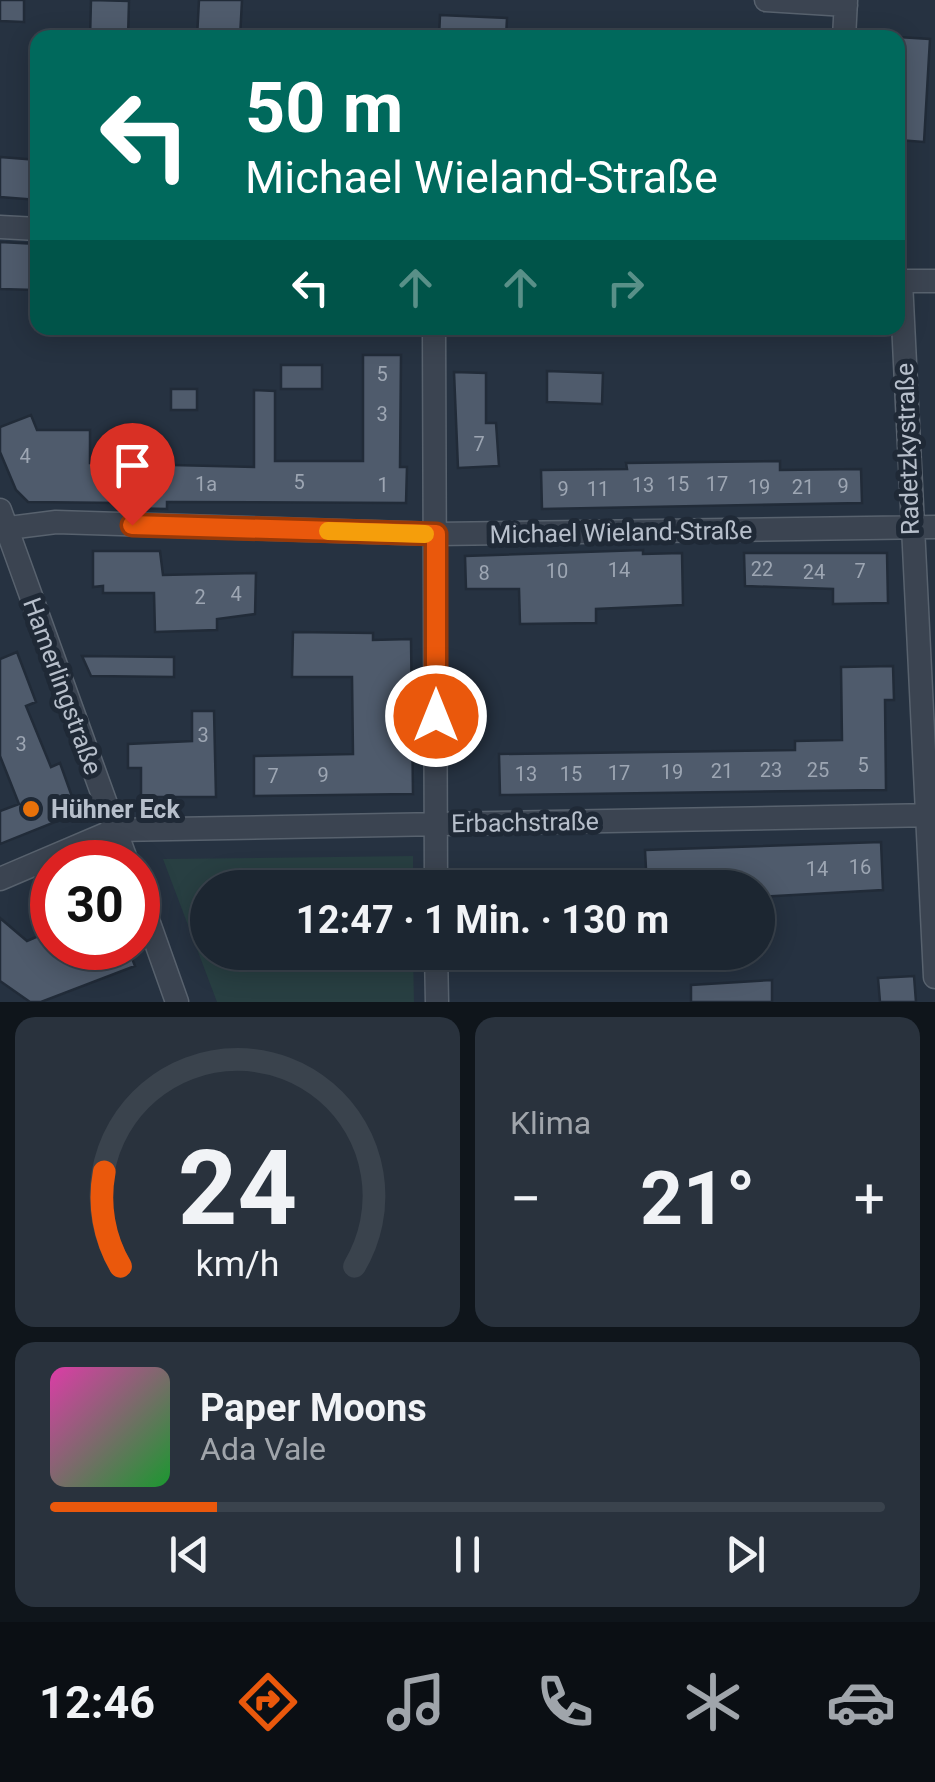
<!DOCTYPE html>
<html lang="de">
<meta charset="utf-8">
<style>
:root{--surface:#1c2631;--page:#29323d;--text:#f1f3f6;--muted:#a0a5ab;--line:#3a434d;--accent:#ea580c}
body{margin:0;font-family:Roboto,sans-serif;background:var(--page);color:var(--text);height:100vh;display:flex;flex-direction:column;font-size:38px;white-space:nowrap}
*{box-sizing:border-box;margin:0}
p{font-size:32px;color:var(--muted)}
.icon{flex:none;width:55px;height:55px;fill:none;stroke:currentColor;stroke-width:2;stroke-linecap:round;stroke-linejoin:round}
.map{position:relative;height:1002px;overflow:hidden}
.drawer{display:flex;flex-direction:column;gap:15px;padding:15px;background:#0f151b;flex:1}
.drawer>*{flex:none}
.top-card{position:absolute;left:30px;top:30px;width:875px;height:305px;border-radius:20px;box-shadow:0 5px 25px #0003,0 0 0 2px var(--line);background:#00695c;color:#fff;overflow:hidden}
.speed{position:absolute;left:30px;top:840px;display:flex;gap:20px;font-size:50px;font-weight:700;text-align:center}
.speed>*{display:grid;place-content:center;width:130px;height:130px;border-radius:50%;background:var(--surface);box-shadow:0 5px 25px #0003,0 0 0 2px var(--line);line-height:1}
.speed .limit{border:15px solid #d22;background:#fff;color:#111}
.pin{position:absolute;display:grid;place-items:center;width:85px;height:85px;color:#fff;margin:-102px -42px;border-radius:50% 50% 50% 0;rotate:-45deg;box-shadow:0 0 10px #0007}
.pin .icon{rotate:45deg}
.me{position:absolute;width:110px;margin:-55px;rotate:0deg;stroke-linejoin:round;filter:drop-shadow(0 0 8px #0008)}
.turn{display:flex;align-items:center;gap:35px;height:210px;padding:0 50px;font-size:45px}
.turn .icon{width:130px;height:130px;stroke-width:2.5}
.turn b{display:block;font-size:70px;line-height:85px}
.lanes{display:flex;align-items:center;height:95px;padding:0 50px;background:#0003;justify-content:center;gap:50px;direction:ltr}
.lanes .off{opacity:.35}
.big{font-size:75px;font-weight:700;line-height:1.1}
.drawer .tile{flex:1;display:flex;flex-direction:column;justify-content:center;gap:15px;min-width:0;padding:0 35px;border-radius:20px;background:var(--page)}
.drawer .dial{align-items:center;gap:0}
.dial svg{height:260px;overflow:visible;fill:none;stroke:var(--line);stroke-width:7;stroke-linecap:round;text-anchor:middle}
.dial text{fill:var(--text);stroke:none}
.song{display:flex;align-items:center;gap:30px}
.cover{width:120px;height:120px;border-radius:15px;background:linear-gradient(135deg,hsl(320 70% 55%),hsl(130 70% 35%))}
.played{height:10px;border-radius:5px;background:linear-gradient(90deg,var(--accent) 20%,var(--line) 20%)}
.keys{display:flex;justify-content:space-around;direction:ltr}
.heat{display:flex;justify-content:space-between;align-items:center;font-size:55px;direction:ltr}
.drawer .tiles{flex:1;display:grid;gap:15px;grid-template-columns:1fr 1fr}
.tile:last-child{grid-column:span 2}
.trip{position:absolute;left:190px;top:870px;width:585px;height:100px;border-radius:50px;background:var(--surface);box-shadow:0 5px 25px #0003,0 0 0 2px var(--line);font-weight:700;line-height:100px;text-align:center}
.tab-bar{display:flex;height:160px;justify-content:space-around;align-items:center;background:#0b0f14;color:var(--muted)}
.tab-bar .icon{width:70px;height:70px}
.tab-bar .current{color:var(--accent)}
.tab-bar b{font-size:45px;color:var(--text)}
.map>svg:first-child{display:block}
.green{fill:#283f42}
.building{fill:#4f5b6c;stroke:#212b38;stroke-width:2.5}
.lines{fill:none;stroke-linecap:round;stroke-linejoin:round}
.minor-casing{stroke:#58626e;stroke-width:25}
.minor{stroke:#3b4451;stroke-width:22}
.route-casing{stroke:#983908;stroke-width:25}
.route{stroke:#ea580c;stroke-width:18}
.slow{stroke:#f59e0b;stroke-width:18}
.food-dot{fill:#e8710a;stroke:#1f2936;stroke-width:4}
.labels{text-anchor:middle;stroke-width:10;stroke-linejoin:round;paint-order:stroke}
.number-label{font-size:20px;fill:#9da6b3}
.street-label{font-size:25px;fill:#b7bfcb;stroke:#1f2936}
.poi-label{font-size:25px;font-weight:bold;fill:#b7bfcb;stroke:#1f2936;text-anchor:start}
</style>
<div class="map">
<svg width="935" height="1002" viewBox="0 0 935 1002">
<rect width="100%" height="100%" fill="#263241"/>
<path class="green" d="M413,856V887L208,888V952L413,953L414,1002H217L163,859Z"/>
<path class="building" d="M0,0H24V22L0,21Z
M91,0L129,1L128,38H90Z
M199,0H242L240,38H197Z
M440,15L507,18L506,38H439Z
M898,37L930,39L924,142L898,140Z
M0,157L38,160V200L0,197Z
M0,242L38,244L35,290L0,289Z
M363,355H401L400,467H407L406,503L167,502V509L121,508V503L28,502L16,490L0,452V427L31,415L37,430H90V463L254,467V390L275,391V461H363Z
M281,365H322V389H281Z
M547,371L603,373L602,404L547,402Z
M454,372L486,373V423H496L499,466L458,468Z
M171,389H197V410H171Z
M780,461V470L861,469L862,503L542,509L541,470L627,469L626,463Z
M643,550V554L682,553L683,605L596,609V623L520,624L519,589H466L465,556Z
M93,551H160L163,575L256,573L255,614L217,619V630L155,632L154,593H103V586L93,587Z
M744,553H887L888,603L833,604V589L745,586Z
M293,632L373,633V640L411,639L413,794L254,796V756L353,754L352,677H292Z
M17,652L36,702L26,706L51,767L60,763L75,805L70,816L0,844V811L19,804L0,756V659Z
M82,656L174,657V677L91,676Z
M893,666L894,700H885L886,790L500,795L499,754L795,750V741L842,740L841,667Z
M192,711H214L216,797H141V768H128V744L192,741Z
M881,842L883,890L758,897V888H647L645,850Z
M0,918L27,941L52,930V948H128L135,966L41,1002H30L0,981Z
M914,976L916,1002H880L878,978Z
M772,980V1002H691V985Z"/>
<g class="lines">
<g class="minor-casing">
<path id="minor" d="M766,0L846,5
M844,38L846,0
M0,227L38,229
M898,281H935
M901,281L935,977
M434,328L436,888
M0,510L127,862
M0,529L56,522L436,534L935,527
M0,879L115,830L935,815
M138,892L177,1002
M436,952L437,1002"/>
</g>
<use href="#minor" class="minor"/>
</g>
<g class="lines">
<g class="route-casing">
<path id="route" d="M132,525L436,534V716"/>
</g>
<use href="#route" class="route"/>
<path class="slow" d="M328,531L425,534"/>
</g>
<circle class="food-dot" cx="31" cy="809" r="10"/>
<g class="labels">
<g class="number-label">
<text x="382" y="381">5</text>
<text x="382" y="421">3</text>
<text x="479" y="451">7</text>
<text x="25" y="463">4</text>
<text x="299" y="489">5</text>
<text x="206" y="491">1a</text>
<text x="678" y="491">15</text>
<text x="717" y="491">17</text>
<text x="383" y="492">1</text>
<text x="643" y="492">13</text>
<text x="843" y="493">9</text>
<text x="759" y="494">19</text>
<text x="803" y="494">21</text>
<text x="563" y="496">9</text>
<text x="598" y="496">11</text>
<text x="762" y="576">22</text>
<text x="619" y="577">14</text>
<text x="557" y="578">10</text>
<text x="860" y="578">7</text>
<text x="814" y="579">24</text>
<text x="484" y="580">8</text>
<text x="236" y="601">4</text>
<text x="200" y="604">2</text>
<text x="203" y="742">3</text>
<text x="21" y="751">3</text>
<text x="863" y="772">5</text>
<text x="771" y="777">23</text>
<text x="818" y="777">25</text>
<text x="722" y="778">21</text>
<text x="672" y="779">19</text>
<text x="619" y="780">17</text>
<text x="526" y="781">13</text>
<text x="571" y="781">15</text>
<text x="323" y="782">9</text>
<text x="273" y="783">7</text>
<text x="860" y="874">16</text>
<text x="817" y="876">14</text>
</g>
<g class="street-label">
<text transform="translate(907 449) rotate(-92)" y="9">Radetzkystraße</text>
<text transform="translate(621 532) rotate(-1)" y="9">Michael Wieland-Straße</text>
<text transform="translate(63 686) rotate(70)" y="9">Hamerlingstraße</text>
<text transform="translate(525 822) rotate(-1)" y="9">Erbachstraße</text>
</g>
<g class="poi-label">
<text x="51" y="818">Hühner Eck</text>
</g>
</g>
</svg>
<div class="speed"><div class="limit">30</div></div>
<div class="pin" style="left:132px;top:525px;background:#d93025"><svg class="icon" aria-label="arrive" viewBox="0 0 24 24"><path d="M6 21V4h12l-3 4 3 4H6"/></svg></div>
<svg class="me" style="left:436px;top:716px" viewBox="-20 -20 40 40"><circle r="17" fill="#ea580c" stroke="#fff" stroke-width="3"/><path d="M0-11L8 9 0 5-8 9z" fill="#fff"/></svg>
<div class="trip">12:47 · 1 Min. · 130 m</div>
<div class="top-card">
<div class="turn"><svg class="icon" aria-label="left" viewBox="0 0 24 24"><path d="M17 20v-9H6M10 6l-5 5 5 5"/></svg><div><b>50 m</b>Michael Wieland-Straße</div></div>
<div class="lanes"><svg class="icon" aria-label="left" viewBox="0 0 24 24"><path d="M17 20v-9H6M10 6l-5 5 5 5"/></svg><svg class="icon off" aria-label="ahead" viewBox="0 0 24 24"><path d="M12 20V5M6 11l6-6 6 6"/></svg><svg class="icon off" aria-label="ahead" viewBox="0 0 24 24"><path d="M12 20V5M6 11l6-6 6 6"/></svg><svg class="icon off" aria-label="right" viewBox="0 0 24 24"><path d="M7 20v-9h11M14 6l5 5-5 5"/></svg></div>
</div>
</div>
<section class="drawer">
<div class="tiles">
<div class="tile dial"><svg viewBox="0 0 100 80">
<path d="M14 69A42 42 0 1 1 86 69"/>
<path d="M14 69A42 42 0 0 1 9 40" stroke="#ea580c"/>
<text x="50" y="56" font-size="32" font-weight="700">24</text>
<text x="50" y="72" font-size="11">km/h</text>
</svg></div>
<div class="tile"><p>Klima</p>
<div class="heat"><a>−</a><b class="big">21°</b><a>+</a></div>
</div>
<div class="tile">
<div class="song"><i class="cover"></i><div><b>Paper Moons</b><p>Ada Vale</p></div></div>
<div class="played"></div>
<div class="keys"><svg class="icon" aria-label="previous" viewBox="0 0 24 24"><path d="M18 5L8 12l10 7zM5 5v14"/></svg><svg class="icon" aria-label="pause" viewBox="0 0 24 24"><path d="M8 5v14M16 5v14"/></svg><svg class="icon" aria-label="next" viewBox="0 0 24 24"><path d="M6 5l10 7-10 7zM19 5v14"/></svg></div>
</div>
</div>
</section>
<nav class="tab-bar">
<b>12:46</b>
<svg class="icon current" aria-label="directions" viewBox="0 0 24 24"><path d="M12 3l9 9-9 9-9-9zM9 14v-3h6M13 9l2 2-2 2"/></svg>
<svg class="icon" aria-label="music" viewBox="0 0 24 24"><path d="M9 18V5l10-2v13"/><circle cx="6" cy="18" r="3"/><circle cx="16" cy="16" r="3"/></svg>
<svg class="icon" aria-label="phone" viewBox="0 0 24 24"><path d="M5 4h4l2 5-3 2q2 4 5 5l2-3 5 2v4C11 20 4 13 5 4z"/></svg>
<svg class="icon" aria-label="climate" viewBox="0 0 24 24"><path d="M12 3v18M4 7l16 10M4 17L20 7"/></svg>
<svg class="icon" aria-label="car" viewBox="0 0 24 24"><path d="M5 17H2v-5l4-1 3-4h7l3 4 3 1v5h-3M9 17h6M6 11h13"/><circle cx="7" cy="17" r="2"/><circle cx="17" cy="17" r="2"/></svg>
</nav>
